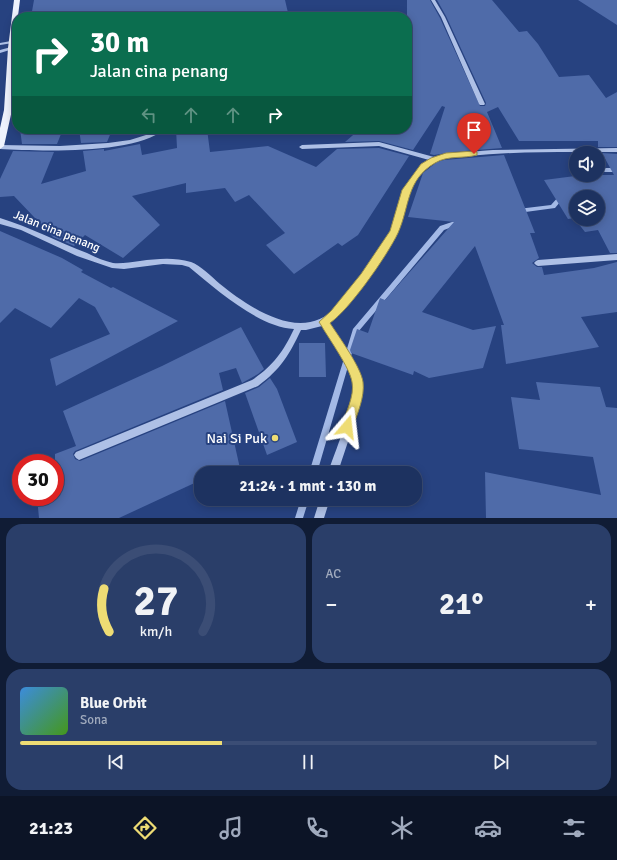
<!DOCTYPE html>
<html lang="id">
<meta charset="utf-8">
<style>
:root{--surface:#1d3260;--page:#2a3e69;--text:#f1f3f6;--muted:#a0aabd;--line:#3b4d75;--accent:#eedc74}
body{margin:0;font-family:Signika,sans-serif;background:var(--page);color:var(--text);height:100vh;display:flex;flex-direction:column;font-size:15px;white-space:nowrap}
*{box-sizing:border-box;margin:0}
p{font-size:13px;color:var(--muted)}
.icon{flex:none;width:22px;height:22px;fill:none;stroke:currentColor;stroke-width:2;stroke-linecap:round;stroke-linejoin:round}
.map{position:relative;height:518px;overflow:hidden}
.sheet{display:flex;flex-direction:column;gap:6px;padding:6px;background:#101c35;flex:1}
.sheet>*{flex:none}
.hud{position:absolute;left:12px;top:12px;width:400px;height:122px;border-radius:16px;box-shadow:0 2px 10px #0003,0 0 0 1px var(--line);background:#0b6e4f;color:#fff;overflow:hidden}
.tools{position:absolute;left:569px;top:146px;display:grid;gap:8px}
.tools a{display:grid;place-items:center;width:36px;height:36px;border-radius:50%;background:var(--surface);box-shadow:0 2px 10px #0003,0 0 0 1px var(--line);font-size:20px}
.speed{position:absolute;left:12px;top:454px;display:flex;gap:8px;font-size:20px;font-weight:700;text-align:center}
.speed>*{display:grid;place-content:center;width:52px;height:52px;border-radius:50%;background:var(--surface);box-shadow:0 2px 10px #0003,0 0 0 1px var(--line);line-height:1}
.speed .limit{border:6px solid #d22;background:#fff;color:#111}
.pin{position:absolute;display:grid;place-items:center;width:34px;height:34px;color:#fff;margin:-41px -17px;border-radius:50% 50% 50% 0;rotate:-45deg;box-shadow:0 0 4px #0007}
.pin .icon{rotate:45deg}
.me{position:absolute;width:44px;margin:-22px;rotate:17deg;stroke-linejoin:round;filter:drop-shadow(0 0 3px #0008)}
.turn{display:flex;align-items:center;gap:14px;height:84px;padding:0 12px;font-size:18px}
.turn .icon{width:52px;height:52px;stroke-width:2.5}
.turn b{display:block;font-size:28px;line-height:34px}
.lanes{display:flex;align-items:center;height:38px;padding:0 12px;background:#0003;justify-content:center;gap:20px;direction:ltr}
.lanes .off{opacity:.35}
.big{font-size:30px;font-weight:700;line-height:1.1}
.sheet .card{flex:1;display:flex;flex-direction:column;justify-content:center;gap:6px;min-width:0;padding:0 14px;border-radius:16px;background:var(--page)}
.sheet .dial{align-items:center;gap:0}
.dial svg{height:104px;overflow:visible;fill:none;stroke:var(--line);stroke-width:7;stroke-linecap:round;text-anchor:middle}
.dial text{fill:var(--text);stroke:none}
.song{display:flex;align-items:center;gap:12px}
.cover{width:48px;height:48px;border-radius:6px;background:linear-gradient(135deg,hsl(210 70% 55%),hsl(100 70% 35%))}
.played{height:4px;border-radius:2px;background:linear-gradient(90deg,var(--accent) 35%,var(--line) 35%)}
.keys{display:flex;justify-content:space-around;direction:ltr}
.heat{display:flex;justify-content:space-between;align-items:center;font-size:22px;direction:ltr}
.sheet .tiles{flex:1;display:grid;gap:6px;grid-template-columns:1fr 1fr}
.card:last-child{grid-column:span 2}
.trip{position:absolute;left:194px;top:466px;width:228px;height:40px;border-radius:16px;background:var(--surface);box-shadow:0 2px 10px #0003,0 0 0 1px var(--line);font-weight:700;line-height:40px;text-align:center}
.dock{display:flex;height:64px;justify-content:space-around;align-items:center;background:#0c1426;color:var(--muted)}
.dock .icon{width:28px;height:28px}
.dock .on{color:var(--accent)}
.dock b{font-size:18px;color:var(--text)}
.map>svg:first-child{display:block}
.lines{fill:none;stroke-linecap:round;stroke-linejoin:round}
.stream{fill:#a3b9e6;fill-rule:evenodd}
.building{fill:#4f6ba9;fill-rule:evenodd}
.minor{fill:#aec0e6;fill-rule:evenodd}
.major{fill:#eff3fd;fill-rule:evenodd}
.route{fill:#eedc74;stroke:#9b8f4b}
.poi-dot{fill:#eedc74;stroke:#274280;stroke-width:1.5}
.labels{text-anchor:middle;stroke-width:4;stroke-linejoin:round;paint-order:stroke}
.street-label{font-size:12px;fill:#fff;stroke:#274280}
.near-poi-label{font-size:14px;fill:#fff;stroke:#274280;text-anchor:end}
</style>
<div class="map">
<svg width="617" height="518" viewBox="0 0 617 518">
<rect width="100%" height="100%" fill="#274280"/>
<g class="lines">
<path class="stream" d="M598,168H617V172H598Z
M562,194L565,196L555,208L518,213L515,211L518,209L551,205L560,195Z
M458,220L461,222L460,224L444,230L358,332L317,473H309L353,329L440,226Z
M301,499H309L303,518H295Z"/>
</g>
<path class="building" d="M34,0H285L289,17H60V14L31,17Z
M407,0H430L440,18L480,106H485L486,103L446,16L437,0H492L519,32L527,31L538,44L559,77L589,75L606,98L617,92V147H598V141H519L498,107L487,112L502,148L453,152L434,155L430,154L445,107L442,106L413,150L379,141L345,142L360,129H407Z
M578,0H617V25Z
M20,129H63L57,144H22Z
M79,129H101L112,130L107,142L81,143Z
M176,129H207L210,152L268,146L316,167L337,149L379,148L409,156L358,235L342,246L338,243L294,274L266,245L285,233L249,195L235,202L225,188L186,193V183L132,196L160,225L123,258L85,235L74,246L53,237L14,196L0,197V179L13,151L54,152L41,184L86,171L83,151L104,149V151L140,144L142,155L177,148Z
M602,153L617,154V253H610L598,230L585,232L574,218L568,219L544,180L583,175H614ZM576,197H598V219H576Z
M504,155L535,233H530L539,258L532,263L537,267H542L544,275L594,268L617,262V312L581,317L599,347L506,364L501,325H504L475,246L422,312L473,330L496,326L483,368L429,378L414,371L413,375L351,353L350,350L357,329L368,333L380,298L385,300L454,222L408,217L423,173L437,162L444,160Z
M0,231L62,258L83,270L81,272L111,288L113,287L178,321L56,386L50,359L110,334L95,307L79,298L51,328L15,308L0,323Z
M241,327L264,369L258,374L242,383L236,368L219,373L223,390L75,451L73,454L75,459L80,461L225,401L241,473H201V480L119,518H39L37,497H55V454L76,446L63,411L162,366Z
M299,343H325L326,377H299Z
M270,378L277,389L297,442L267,455L245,393L259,387Z
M536,382L600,387L606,407L617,408V518H486L485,472L601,495L593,457L519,449L511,397L540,400Z"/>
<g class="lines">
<path class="minor" d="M431,0H435L445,17L485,104L484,105H480L479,104L441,17Z
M11,41H13V43L0,45V43Z
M11,47H13V49L0,53V50Z
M157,129H164C137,155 37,151 0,149V145L60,146L108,143L130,140L146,135Z
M379,142L434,157L453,153L493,150L617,148V152C568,152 518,151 468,156C458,157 445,156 436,161C408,176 407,208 396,233C385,255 370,275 355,294C347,304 340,316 329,323C340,340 358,360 361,381C364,402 344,451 338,473H328C335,451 356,403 353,382C350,363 332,342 322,326L306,330H301C289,355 281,369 258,386L79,460L76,458L74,455L76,452L252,380C273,366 283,352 294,329C258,327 216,289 189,267L182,265L163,264L124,269L112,268L77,256L21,230L0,224V218C30,227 58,242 87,253C95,257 104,261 113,263C121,264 131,262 140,261C157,259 173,257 191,262C200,265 212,277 220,284C250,308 303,345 337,306C355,286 374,261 387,238C402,209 400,180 429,160L379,146L302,149L299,147L302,145Z
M617,254V260L538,266L536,265L534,263L536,261L538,260Z
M320,499H330L324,518H314Z"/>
<path class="major" d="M14,0H20L14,48L12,110L4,146L0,149V128L4,110L8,48Z"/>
</g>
<path class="route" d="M474,151L477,152V155C463,159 448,155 435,163C406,180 410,206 398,233C387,256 350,309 330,323C339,337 361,367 363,382C365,397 357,414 353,427L351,431L347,433L343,431L341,427C345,414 355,396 352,382C350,368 329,339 321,325L319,322L331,311L361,274L390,231L402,190L421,164L431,158L446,153Z"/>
<circle class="poi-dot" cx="275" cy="438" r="4"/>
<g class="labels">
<g class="street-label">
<text transform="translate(57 231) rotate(22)" y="4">Jalan cina penang</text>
</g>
<g class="near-poi-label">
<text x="267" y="443">Nai Si Puk</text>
</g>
</g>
</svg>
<div class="tools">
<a><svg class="icon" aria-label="sound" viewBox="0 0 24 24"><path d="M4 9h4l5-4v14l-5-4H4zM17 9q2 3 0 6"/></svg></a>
<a><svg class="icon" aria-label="layers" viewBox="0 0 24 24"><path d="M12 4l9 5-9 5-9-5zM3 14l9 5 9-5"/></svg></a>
</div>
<div class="speed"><div class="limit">30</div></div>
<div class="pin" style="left:474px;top:154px;background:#d93025"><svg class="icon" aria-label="arrive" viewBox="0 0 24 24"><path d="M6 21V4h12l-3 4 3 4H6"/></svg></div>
<svg class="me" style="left:347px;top:427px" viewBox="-20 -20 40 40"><path d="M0-17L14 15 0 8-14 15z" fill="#eedc74" stroke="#fff" stroke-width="4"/></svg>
<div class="trip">21:24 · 1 mnt · 130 m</div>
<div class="hud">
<div class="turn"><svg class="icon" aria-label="right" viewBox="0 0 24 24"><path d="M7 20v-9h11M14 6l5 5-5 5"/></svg><div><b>30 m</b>Jalan cina penang</div></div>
<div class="lanes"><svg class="icon off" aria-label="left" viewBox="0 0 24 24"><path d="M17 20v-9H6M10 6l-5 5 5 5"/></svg><svg class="icon off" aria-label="ahead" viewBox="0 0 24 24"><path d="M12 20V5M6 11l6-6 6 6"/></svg><svg class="icon off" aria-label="ahead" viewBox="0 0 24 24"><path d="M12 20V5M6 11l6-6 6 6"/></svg><svg class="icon" aria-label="right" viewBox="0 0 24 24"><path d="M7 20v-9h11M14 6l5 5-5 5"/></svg></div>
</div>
</div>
<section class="sheet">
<div class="tiles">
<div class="card dial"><svg viewBox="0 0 100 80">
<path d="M14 69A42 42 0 1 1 86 69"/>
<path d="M14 69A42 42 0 0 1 10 36" stroke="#eedc74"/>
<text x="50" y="56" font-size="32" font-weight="700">27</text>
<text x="50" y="72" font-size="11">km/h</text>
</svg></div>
<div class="card"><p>AC</p>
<div class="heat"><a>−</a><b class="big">21°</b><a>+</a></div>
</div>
<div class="card">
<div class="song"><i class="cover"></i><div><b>Blue Orbit</b><p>Sona</p></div></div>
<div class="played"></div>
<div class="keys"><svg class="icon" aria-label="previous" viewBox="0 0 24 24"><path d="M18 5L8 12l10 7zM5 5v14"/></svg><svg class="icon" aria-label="pause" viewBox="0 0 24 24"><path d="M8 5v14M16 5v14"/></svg><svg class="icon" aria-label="next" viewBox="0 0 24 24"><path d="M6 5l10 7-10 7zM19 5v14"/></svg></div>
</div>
</div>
</section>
<nav class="dock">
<b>21:23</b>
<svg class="icon on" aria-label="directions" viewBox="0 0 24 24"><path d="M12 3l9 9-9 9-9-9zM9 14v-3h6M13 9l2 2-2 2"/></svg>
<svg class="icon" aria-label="music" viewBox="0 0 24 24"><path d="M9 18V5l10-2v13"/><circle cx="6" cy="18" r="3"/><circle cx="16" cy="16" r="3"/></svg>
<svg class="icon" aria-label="phone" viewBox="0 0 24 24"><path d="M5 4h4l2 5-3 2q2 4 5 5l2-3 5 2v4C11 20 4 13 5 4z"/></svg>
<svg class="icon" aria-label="climate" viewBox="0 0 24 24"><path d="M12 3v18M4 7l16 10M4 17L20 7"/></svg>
<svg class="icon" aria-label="car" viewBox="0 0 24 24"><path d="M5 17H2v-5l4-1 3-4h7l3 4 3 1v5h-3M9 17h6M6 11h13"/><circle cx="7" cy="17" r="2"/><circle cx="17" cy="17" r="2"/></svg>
<svg class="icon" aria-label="filters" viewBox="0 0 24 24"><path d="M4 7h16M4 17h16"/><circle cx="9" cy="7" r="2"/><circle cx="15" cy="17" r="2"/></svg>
</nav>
